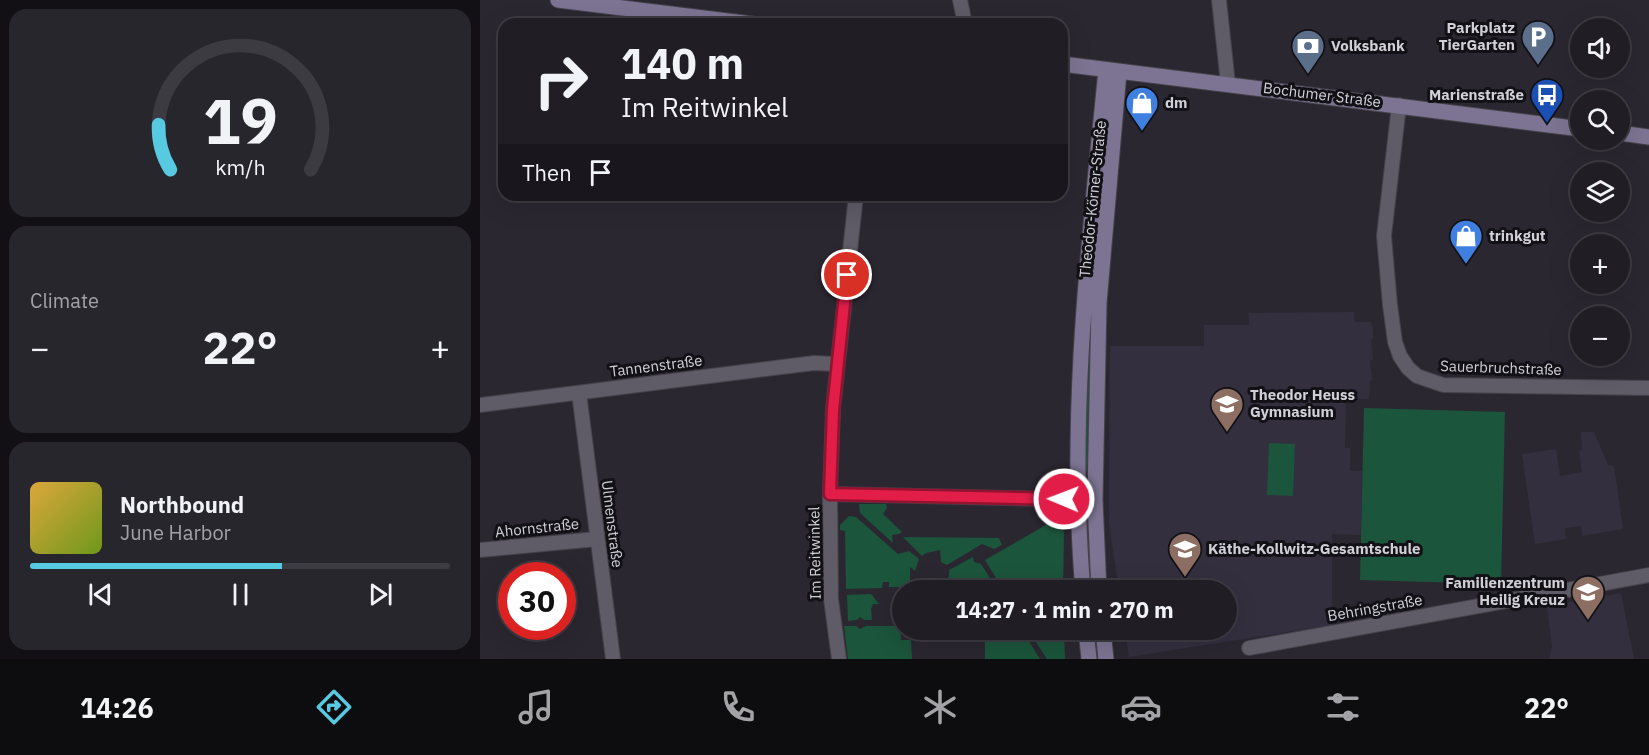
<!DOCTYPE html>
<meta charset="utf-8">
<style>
:root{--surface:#201d25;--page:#28262d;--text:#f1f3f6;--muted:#a2a2a7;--line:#3d3b42;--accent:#57c9e1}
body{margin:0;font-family:"IBM Plex Sans",sans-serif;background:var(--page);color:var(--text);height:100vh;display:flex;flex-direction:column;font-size:22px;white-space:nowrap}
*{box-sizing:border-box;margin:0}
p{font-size:20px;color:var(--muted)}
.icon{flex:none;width:33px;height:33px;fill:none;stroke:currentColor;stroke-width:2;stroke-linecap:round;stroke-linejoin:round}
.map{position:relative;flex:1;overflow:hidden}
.panel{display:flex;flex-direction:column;gap:9px;padding:9px;background:#121014;width:480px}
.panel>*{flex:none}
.guide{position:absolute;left:18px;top:18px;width:570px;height:183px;border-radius:18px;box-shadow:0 6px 24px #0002,0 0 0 2px var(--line);background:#201d25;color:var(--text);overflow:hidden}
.buttons{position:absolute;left:1090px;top:18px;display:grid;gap:12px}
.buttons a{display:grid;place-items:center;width:60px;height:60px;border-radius:50%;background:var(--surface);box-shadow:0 6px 24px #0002,0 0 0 2px var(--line);font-size:30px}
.speed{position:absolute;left:18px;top:562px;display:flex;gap:12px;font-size:30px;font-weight:700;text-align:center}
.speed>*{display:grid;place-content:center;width:78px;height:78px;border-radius:50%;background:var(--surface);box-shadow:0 6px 24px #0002,0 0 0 2px var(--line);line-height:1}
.speed .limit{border:9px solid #d22;background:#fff;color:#111}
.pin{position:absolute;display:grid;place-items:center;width:51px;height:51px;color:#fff;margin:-26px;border:3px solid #fff;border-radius:50%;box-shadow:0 2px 6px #0007}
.me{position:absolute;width:66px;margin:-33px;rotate:271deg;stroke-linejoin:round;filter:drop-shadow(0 0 4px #0008)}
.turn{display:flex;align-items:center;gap:21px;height:126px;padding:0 24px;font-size:27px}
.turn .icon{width:78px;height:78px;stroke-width:2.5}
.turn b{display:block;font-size:42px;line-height:51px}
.then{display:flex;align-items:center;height:57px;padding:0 24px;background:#0003;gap:12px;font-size:22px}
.big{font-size:45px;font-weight:700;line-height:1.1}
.panel .widget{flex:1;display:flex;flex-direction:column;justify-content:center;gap:9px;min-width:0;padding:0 21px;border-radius:18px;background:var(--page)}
.panel .dial{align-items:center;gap:0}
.dial svg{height:156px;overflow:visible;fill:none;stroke:var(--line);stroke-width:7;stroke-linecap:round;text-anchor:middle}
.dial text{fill:var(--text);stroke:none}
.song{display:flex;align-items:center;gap:18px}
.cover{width:72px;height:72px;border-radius:9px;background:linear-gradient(135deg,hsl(40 70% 55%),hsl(80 70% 35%))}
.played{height:6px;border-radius:3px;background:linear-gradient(90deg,var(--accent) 60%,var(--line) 60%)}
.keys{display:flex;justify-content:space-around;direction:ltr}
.heat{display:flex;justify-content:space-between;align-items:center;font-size:33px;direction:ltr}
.trip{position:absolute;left:412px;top:580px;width:345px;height:60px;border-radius:30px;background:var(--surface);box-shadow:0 6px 24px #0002,0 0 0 2px var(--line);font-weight:700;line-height:60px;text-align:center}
.menu{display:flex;height:96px;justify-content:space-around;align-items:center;background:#0d0c0f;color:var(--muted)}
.menu .icon{width:42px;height:42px}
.menu .active{color:var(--accent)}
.menu b{font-size:27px;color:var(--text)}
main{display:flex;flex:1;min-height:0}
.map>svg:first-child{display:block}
.built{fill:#342f3f}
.green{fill:#1b553b}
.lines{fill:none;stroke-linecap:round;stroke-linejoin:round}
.minor-casing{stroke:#45424a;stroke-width:16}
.secondary-casing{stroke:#45424a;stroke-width:17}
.minor{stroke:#5f5b67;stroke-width:14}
.secondary{stroke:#7d7493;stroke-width:15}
.route-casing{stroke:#92132f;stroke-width:15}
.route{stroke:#e11d48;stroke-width:10}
.labels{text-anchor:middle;stroke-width:6;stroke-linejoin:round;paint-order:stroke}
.poi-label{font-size:15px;font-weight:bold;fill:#d2d0d7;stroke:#121116;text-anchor:start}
.street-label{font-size:15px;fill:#d2d0d7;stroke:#121116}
</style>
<main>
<section class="panel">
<div class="widget dial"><svg viewBox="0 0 100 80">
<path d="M14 69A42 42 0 1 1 86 69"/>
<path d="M14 69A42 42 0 0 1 8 46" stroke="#57c9e1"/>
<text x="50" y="56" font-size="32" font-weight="700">19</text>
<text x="50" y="72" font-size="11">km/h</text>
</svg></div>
<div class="widget"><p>Climate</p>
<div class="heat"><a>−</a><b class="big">22°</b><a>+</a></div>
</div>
<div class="widget">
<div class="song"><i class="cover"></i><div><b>Northbound</b><p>June Harbor</p></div></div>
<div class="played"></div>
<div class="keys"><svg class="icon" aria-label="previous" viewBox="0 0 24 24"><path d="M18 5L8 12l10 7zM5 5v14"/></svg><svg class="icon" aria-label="pause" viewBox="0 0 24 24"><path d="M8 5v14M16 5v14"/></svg><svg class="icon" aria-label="next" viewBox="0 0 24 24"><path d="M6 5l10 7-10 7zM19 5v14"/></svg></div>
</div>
</section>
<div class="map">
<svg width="1169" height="659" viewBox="0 0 1169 659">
<rect width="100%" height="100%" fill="#2b2731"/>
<path class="built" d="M874,312L875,322H891V326H893V339H891L893,360H890L892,380L890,381L889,399H866L865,448H870V471H882L881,535L852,534V625L649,657L645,630H747V591H639L629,523L630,346H724V325H769V313Z
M1101,432H1114L1128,465L1134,466L1143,529L1102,536L1101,526L1085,528L1086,539L1055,544L1042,454L1076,449L1080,476L1102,472L1099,451L1102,450Z
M1141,593L1154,659H1069L1072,647L1067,606Z"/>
<path class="green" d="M608,334H612L609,471H604Z
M884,408L1025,412L1021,584L880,580Z
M789,443L815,444L813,496L787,495Z
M379,504H406L407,508L403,514L422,532L419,534L412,535L413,543L380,513Z
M369,516L376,517L418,554L429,551L439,559L435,571L430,567V587H409V582H403L402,588L366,589L365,531L360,530V525Z
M571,522H578L584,532L583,591H524L505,560Z
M423,537L519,538L522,545L514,549L502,544L467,565L461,562L460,550L446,553L442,556Z
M493,557L494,562L501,564L518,591H460L459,585C467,584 470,577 469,570Z
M391,594L399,604H393L391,609L392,620H384L380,617L377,620L368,621L367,595Z
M364,626H376L380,629L386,626H420L421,640H431L432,659H368Z
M514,630H542L560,659H505V637H514Z
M548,630H584L585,659H567Z"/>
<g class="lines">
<g class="minor-casing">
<path id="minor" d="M480,0L485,24
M739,0L748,84
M919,105L904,236L910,305L915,342L920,356L928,368L937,376L963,385L1169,388
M99,393L133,659
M0,405L334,363L357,364
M350,494L609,500
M0,550L117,539
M769,648L1169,575
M359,659L351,599L350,494L353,409L376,195"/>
</g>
<g class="secondary-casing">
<path id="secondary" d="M78,0L272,24
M582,64L1101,129
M1140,133L1169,137
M603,591C588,417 609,243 626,70
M619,591L615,500L619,303L639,72
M606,630L609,659
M623,630L626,659"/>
</g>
<use href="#minor" class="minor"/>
<use href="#secondary" class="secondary"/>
</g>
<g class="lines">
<g class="route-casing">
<path id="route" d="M367,275L353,410L350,494L584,499"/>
</g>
<use href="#route" class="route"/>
</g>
<defs>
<g id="parking-pin" transform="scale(1.725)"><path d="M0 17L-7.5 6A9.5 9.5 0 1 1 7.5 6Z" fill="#5c6f8a" stroke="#121116"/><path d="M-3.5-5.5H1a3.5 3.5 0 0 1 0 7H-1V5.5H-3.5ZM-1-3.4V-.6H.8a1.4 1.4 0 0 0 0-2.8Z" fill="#fff"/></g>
<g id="bank-pin" transform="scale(1.725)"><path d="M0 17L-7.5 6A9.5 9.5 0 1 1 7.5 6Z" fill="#5c6f8a" stroke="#121116"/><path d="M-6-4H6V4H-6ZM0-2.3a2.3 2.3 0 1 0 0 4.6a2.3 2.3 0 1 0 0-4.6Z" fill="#fff"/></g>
<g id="bus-pin" transform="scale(1.725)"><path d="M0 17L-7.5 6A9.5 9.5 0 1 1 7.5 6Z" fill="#1a4fb4" stroke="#121116"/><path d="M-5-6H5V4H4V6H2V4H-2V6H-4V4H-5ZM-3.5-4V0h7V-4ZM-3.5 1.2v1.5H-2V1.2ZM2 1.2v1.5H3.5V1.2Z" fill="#fff"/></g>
<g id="shop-pin" transform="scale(1.725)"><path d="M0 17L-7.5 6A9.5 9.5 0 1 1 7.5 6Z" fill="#3f7fe0" stroke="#121116"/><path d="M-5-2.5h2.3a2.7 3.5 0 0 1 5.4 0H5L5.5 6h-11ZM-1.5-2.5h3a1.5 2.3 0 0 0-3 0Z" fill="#fff"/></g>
<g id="school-pin" transform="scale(1.725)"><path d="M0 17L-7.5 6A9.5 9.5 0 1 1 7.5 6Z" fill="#8d6e63" stroke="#121116"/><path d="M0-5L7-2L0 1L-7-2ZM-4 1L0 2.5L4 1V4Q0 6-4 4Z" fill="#fff"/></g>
</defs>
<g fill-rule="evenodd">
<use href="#parking-pin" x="1058" y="37"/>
<use href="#bank-pin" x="828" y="46"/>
<use href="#bus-pin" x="1067" y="95"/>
<use href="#shop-pin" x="662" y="103"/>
<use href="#shop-pin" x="986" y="236"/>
<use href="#school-pin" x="747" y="404"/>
<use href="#school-pin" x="705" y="549"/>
<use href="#school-pin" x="1108" y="592"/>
</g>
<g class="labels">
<g class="poi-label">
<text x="1035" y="33" text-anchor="end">Parkplatz<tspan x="1035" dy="17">TierGarten</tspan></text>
<text x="851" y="51">Volksbank</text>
<text x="1044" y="100" text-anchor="end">Marienstraße</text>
<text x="685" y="108">dm</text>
<text x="1009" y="241">trinkgut</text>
<text x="770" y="400">Theodor Heuss<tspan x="770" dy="17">Gymnasium</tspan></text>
<text x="728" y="554">Käthe-Kollwitz-Gesamtschule</text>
<text x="1085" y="588" text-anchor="end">Familienzentrum<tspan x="1085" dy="17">Heilig Kreuz</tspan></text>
</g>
<g class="street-label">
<text transform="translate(842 95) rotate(7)" y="5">Bochumer Straße</text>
<text transform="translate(613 199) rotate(-84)" y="5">Theodor-Körner-Straße</text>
<text transform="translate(176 366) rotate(-7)" y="5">Tannenstraße</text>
<text transform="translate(1021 368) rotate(2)" y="5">Sauerbruchstraße</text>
<text transform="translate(132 524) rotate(83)" y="5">Ulmenstraße</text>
<text transform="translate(57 528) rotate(-6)" y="5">Ahornstraße</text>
<text transform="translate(335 553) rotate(-91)" y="5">Im Reitwinkel</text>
<text transform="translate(895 608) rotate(-10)" y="5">Behringstraße</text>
</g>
</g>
</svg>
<div class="buttons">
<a><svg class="icon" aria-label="sound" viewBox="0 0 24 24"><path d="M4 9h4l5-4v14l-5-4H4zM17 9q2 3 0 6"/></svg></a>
<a><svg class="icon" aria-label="search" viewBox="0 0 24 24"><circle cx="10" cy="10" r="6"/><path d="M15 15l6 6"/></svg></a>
<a><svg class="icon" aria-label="layers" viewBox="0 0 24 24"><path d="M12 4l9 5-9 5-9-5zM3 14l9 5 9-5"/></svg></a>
<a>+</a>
<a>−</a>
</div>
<div class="speed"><div class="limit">30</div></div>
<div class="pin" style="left:367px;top:275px;background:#d93025"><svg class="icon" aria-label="arrive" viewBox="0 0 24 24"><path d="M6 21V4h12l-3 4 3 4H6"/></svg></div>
<svg class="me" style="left:584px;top:499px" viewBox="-20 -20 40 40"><circle r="17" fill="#e11d48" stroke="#fff" stroke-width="3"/><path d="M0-11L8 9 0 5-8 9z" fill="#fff"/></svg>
<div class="trip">14:27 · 1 min · 270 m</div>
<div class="guide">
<div class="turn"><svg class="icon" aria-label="right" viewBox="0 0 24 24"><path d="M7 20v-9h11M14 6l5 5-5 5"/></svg><div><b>140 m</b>Im Reitwinkel</div></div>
<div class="then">Then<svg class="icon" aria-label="arrive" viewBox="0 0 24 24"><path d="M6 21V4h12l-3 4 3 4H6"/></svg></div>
</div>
</div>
</main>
<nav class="menu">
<b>14:26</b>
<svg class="icon active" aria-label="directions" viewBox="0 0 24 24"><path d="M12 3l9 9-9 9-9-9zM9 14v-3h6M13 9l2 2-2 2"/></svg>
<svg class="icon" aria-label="music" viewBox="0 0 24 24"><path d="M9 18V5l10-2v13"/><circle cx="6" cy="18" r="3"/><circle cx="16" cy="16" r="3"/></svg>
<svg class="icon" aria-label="phone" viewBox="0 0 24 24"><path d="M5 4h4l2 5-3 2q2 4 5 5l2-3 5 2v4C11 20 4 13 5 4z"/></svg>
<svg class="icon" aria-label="climate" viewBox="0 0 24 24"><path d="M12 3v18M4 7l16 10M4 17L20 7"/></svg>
<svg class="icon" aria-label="car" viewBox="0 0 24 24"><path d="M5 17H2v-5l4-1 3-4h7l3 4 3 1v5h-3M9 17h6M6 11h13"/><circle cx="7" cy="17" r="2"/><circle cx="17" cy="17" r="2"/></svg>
<svg class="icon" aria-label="filters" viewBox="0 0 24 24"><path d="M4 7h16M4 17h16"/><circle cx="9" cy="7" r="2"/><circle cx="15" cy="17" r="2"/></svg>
<b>22°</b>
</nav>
